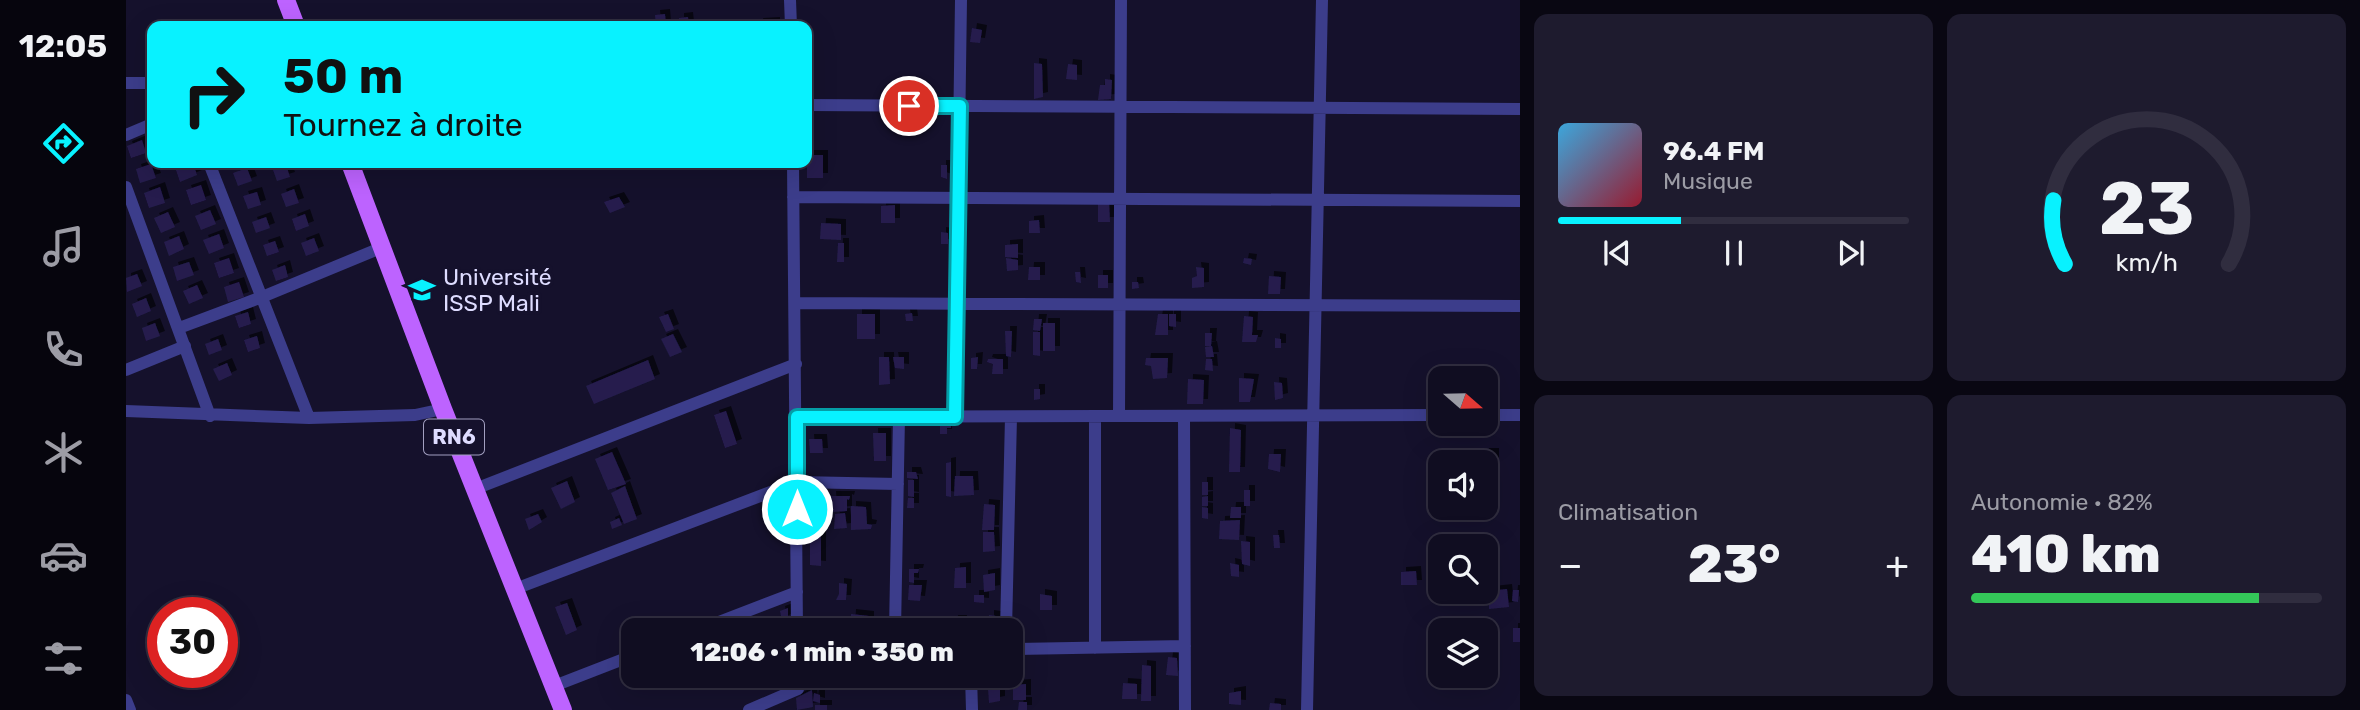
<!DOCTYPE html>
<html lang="fr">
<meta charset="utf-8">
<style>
:root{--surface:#100d21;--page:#1e1b2e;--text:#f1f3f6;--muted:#9c9ca5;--line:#302d3f;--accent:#08f2ff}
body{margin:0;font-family:Rubik,sans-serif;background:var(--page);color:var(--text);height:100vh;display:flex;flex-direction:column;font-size:26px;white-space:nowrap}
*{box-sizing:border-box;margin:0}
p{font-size:23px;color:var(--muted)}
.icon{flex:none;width:38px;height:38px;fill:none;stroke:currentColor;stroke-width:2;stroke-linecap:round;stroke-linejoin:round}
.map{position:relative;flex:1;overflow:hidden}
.sheet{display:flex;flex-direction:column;gap:14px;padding:14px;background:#090712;width:840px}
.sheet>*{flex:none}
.guide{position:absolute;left:21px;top:21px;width:665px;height:147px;border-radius:14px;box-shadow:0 7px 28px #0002,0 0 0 2px var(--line);background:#08f2ff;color:#111;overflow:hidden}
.needle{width:46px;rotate:110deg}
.fabs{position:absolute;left:1302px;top:366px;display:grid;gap:14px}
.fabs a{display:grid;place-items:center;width:70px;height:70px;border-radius:14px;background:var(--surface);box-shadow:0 7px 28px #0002,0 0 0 2px var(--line);font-size:35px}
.speed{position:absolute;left:21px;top:597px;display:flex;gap:14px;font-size:35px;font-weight:700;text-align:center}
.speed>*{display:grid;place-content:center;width:91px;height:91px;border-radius:50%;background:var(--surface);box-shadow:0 7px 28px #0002,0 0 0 2px var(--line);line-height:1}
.speed .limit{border:10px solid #d22;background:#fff;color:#111}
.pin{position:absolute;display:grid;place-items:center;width:60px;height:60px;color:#fff;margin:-30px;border:4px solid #fff;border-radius:50%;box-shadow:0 2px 7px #0007}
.me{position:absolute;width:77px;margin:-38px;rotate:0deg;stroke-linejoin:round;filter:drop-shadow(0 0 5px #0008)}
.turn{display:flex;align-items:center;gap:24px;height:147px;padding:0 21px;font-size:32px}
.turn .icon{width:91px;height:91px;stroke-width:2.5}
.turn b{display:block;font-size:49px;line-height:60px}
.big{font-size:52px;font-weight:800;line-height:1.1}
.sheet .widget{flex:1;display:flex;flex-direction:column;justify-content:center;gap:10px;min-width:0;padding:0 24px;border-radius:14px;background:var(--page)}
.sheet .dial{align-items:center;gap:0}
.dial svg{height:182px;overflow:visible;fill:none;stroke:var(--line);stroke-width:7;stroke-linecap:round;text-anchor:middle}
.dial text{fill:var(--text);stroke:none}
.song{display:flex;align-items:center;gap:21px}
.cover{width:84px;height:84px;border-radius:10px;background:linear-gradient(135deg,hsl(200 70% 55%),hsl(350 70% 35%))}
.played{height:7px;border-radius:4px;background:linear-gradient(90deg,var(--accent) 35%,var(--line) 35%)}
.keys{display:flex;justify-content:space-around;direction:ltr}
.heat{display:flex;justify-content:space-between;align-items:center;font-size:38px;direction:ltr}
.charge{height:10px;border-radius:5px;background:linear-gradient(90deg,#34c759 82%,var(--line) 0)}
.sheet .tiles{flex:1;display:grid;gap:14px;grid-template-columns:repeat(2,1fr)}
.trip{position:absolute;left:495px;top:618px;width:402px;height:70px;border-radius:14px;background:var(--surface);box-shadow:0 7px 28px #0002,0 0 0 2px var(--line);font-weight:800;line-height:70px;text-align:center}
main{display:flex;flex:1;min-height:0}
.menu{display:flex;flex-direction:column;width:126px;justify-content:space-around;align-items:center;background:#06050d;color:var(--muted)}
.menu .icon{width:49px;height:49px}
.menu .active{color:var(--accent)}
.menu b{font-size:32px;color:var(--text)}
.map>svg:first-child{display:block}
.building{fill:#251d4d;filter:url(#shadow)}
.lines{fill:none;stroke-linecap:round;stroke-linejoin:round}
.minor{stroke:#3c3d8b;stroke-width:12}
.primary{stroke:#bd63ff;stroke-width:18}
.route-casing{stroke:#059da6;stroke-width:18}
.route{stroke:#08f2ff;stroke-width:12}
.labels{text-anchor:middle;stroke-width:7;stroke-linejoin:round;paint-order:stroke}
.shield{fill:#15112c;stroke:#a29fc0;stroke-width:2}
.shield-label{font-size:21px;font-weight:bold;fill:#dedcff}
.poi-label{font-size:23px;fill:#dedcff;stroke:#15112c;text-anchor:start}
</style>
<main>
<nav class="menu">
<b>12:05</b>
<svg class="icon active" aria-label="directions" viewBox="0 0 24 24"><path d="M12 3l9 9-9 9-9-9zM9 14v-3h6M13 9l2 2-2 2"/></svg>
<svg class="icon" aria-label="music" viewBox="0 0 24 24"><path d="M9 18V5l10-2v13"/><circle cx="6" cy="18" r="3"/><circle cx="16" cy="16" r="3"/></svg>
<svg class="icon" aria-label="phone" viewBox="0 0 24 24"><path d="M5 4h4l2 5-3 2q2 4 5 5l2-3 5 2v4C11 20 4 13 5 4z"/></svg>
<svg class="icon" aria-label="climate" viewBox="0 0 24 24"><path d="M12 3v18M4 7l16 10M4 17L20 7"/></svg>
<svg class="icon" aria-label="car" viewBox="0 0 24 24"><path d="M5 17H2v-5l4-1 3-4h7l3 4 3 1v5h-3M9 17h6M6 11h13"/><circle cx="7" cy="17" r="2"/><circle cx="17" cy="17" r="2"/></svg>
<svg class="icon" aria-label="filters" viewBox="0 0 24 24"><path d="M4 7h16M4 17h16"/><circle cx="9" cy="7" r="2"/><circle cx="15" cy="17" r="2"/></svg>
</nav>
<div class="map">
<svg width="1394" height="710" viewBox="0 0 1394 710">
<defs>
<filter id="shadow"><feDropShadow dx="5" dy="-5" stdDeviation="0" flood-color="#0009"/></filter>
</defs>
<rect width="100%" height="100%" fill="#15112c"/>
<path class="building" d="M539,14L540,26H530L529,15Z
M562,17L563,26H553V18Z
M649,22V26H633L632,23Z
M846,28L856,30L854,43L844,42Z
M908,63L916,64L917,97L908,99Z
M942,64L951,65V80L940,79Z
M979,79L986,80L985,99L972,100L974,85H979Z
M16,140L20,153L5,158L1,146Z
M681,155H697V178H681Z
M60,163H67L71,175L54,182L49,167Z
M25,164L30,178L14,183L10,169Z
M160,165L164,177L151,181L147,170Z
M815,165H821V179L815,177Z
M121,168L126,181L112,186L107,173Z
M75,185L80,200L65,205L60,190Z
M34,187L39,203L23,208L18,193Z
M168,189L173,203L160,207L155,194Z
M131,192L135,205L122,209L117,196Z
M493,197L499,207L484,213L478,202Z
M972,201L983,202L984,222H972Z
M769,205V223H755V206Z
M84,210L90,224L75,230L69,216Z
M42,212L49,227L35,233L28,218Z
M179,214L183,226L170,231L166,219Z
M140,217L144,228L130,233L126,222Z
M913,220L914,233H903V221Z
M695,223L715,224V240L694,239Z
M815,232L822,233V244H815Z
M93,234L98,248L83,254L77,240Z
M53,236L58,249L43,256L38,242Z
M188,238L193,251L180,256L175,243Z
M149,241L153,252L141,256L137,245Z
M712,243H718V262H711Z
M892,244V258L879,257V245Z
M103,258L108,273L93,278L88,263Z
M880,258L892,260V270L881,271Z
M1118,258L1126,259L1125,265L1117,263Z
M63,262L68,275L51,281L47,267Z
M159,265L162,277L150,281L146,270Z
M903,267H914V280H902Z
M1070,267L1078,268V287L1066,288V278L1071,276Z
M949,272H954L955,283L950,282Z
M11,274L16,286L1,292L0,278Z
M972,275H982V288H972Z
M1143,276L1155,277L1154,294H1142Z
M113,282L118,297L102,302L98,287Z
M1006,282H1012L1013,288L1006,289Z
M71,285L77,298L63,304L57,291Z
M20,298L25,311L11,317L6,304Z
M122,312L125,324L113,328L109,316Z
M786,313L787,321H780L779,314Z
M542,314L548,329L540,332L533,317Z
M731,314H749V339H731Z
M1032,314H1042V335H1029Z
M1043,314H1050V327L1043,326Z
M1118,316L1127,317L1126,335H1132L1130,342H1116Z
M908,319H916L914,331L907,330Z
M29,323L34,336L20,341L16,328Z
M917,323H929V351H917Z
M879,331H886L885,357L880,356Z
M907,332H914V356L907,355Z
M1079,333H1086L1085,346H1079Z
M547,334L556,352L544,357L535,339Z
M131,336L134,348L122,352L118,340Z
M1149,338L1155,339V348H1149Z
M92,339L96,350L83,355L79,344Z
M1086,346L1088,357H1080L1079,347Z
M753,357H763L764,384L753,385Z
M767,357H778V369L769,368Z
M852,357L851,369H845V358Z
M1020,358H1042L1041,378L1027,379L1025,366L1019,365Z
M862,359H877V374H866L867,364L861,362Z
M1080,359H1086L1087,371L1079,370Z
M522,360L529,379L468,404L460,386Z
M101,363L106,375L93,381L87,369Z
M1113,378L1128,379L1124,402H1113Z
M1062,379L1078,380L1077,404H1061Z
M1148,382L1156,383L1157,398L1149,400Z
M908,389H914V399L908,400Z
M600,411L611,444L599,448L588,415Z
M814,423H825V428H821V434H814Z
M1104,428L1115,430L1114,472H1103Z
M747,433H760V461H748Z
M683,439H696L697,453H684Z
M486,452L500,484L482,490L469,459Z
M1358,453H1368V467H1360Z
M1143,454H1155L1154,472L1142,469Z
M825,462V497L820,496V463Z
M781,472H790L792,479L781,478Z
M829,476H847L848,495L828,496Z
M782,480H788V497L782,496Z
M441,481L449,502L435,509L425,488Z
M1076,482H1082V495H1076Z
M499,486L511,519L498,524L485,493Z
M1118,490H1124V506H1118Z
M691,496L692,508H684L685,497Z
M705,496H724L723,500L721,499V511L706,512Z
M1082,496V506H1076V497Z
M782,498H788V508H781Z
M858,504L869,505L868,530H856Z
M725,506L740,507L741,524L746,525L745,529L725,530Z
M1076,507L1082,508V519L1076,518Z
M1105,507H1115V518H1104Z
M719,513L721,528L708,529L709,514Z
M412,514L416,522L403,530L399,519Z
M493,518L496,525L486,529L484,522Z
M1114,520L1113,540L1093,539L1094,521Z
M695,531V566L684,565V532Z
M857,532H868L869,551L857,552Z
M1147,535H1153L1154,548H1148Z
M1115,541L1124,542V566L1116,564Z
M1104,563L1113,565V577L1105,576Z
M840,567V588H828L829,568Z
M783,569H793L792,573H788V583L783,582Z
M1290,571L1291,585H1275V572Z
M869,573V590L858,592L857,575Z
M713,583L721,584L720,600H710L713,594Z
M783,585H796L794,601L782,600Z
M1381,589L1383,607L1363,609V591Z
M1387,590H1393L1392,602L1386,601Z
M914,594L926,596V610H914Z
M848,595H858V603L848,602Z
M441,603L451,630L440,635L429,607Z
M662,608V618L656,621L654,611Z
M725,614L743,616V630H724Z
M863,615L870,616V628H863Z
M827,620H836L835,630H826Z
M1311,625H1328V630H1314V641H1311Z
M1387,628H1394V642H1387Z
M1042,657L1051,658L1052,676L1040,675Z
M1016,665L1025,666V701H1015Z
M997,683L1011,684V699H996Z
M900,684V700H887V685Z
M862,688H874V701L863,703Z
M686,690L687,707L671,710L670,698Z
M1115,691V705L1103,704V693Z
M688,693L694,695V703L687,701Z
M893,702H901V710H892Z
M1144,703L1155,704V710H1143Z
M689,705H701V710H689Z"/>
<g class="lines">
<path class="minor" d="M664,0L665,26
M0,83H26
M681,105L1394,109
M0,135L26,124
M83,163L183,418
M667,163L671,630
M0,187L84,416
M667,197L1394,201
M669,303L1394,306
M53,328L136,297L257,247
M0,370L59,346
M0,411L183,418L289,415L317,409
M1360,415H1394
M969,416V648
M993,416L995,0
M1058,416L1059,710
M671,417L1314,415
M829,417L835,0
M349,489L670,364
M389,589L671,482L772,484
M572,630L671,592
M769,630L773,417
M880,630L885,417
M886,649L1059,646
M845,676L846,710
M428,686L508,655
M0,700L4,710
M623,710L672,689V676
M1181,710L1196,0"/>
<path class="primary" d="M160,0L170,26
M224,163L317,409L437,710"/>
</g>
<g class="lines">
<g class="route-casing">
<path id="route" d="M671,509V417H829L834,106H783"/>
</g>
<use href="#route" class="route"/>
</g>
<defs>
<g id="university-bare" transform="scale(2.1)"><path d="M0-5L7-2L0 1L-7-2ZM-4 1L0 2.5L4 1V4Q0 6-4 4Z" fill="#08f2ff" stroke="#15112c" stroke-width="2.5" paint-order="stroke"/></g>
</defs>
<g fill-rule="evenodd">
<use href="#university-bare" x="296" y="290"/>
</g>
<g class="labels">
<rect class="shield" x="298" y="419.5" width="60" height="35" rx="5"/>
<g class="shield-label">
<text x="328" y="444">RN6</text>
</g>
<g class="poi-label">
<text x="317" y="285">Université<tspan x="317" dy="26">ISSP Mali</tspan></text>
</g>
</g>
</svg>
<div class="fabs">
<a><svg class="needle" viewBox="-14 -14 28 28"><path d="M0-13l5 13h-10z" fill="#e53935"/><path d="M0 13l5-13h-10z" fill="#9c9ca5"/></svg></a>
<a><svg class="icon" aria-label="sound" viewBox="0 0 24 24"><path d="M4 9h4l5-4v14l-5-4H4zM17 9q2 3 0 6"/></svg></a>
<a><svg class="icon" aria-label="search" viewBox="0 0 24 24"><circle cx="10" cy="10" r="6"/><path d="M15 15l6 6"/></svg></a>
<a><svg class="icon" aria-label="layers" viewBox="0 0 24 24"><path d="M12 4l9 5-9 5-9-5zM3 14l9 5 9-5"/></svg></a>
</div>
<div class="speed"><div class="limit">30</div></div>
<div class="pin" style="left:783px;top:106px;background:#d93025"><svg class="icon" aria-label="arrive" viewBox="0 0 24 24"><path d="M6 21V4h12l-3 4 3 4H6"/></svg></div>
<svg class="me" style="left:671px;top:509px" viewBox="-20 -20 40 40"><circle r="17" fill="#08f2ff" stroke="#fff" stroke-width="3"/><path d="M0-11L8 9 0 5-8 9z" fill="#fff"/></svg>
<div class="trip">12:06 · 1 min · 350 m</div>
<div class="guide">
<div class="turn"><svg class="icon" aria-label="right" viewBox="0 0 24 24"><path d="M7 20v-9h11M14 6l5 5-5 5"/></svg><div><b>50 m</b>Tournez à droite</div></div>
</div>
</div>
<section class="sheet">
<div class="tiles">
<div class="widget">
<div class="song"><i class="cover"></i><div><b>96.4 FM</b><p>Musique</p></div></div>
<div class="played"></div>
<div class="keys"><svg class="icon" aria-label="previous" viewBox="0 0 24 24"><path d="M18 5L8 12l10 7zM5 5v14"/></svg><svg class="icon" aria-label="pause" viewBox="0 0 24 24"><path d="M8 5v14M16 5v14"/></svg><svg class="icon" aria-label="next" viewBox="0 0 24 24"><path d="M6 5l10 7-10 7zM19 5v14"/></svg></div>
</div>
<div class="widget dial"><svg viewBox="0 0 100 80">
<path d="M14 69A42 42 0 1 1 86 69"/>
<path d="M14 69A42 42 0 0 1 9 41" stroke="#08f2ff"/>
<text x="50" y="56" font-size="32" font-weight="700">23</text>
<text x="50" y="72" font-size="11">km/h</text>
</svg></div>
<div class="widget"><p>Climatisation</p>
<div class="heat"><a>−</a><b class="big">23°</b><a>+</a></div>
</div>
<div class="widget"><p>Autonomie · 82%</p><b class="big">410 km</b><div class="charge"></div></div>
</div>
</section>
</main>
